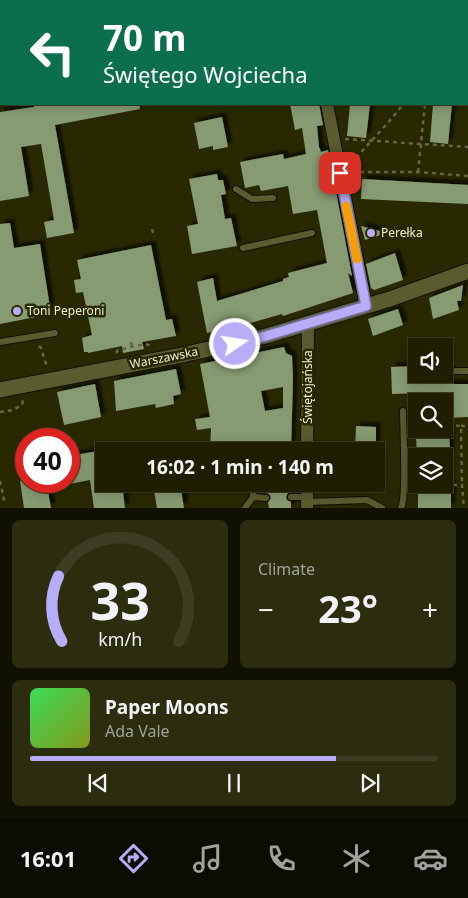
<!DOCTYPE html>
<meta charset="utf-8">
<style>
:root{--surface:#1f1f00;--page:#2c2c0f;--text:#f1f3f6;--muted:#a1a299;--line:#3c3d22;--accent:#b6acf8}
body{margin:0;font-family:"Noto Sans",sans-serif;background:var(--page);color:var(--text);height:100vh;display:flex;flex-direction:column;font-size:19px;white-space:nowrap}
*{box-sizing:border-box;margin:0}
p{font-size:16px;color:var(--muted)}
.icon{flex:none;width:28px;height:28px;fill:none;stroke:currentColor;stroke-width:2;stroke-linecap:round;stroke-linejoin:round}
.map{position:relative;height:508px;overflow:hidden}
.details{display:flex;flex-direction:column;gap:12px;padding:12px;background:#110;flex:1}
.details>*{flex:none}
.top-card{position:absolute;left:0px;top:0px;width:469px;height:105px;box-shadow:0 2px 12px #0003,0 0 0 1px var(--line);background:#0b6e4f;color:#fff;overflow:hidden}
.controls{position:absolute;left:408px;top:338px;display:grid;gap:10px}
.controls a{display:grid;place-items:center;width:45px;height:45px;border-radius:0px;background:var(--surface);box-shadow:0 2px 12px #0003,0 0 0 1px var(--line);font-size:25px}
.speed{position:absolute;left:15px;top:428px;display:flex;gap:10px;font-size:25px;font-weight:700;text-align:center}
.speed>*{display:grid;place-content:center;width:65px;height:65px;border-radius:50%;background:var(--surface);box-shadow:0 2px 12px #0003,0 0 0 1px var(--line);line-height:1}
.speed .limit{border:8px solid #d22;background:#fff;color:#111}
.pin{position:absolute;display:grid;place-items:center;width:42px;height:42px;color:#fff;margin:-21px;border-radius:10px;box-shadow:0 2px 8px #0006}
.me{position:absolute;width:55px;margin:-28px;rotate:77deg;stroke-linejoin:round;filter:drop-shadow(0 0 4px #0008)}
.turn{display:flex;align-items:center;gap:18px;height:105px;padding:0 20px;font-size:22px}
.turn .icon{width:65px;height:65px;stroke-width:2.5}
.turn b{display:block;font-size:35px;line-height:42px}
.big{font-size:38px;font-weight:700;line-height:1.1}
.details .card{flex:1;display:flex;flex-direction:column;justify-content:center;gap:8px;min-width:0;padding:0 18px;border-radius:8px;background:var(--page)}
.details .dial{align-items:center;gap:0}
.dial svg{height:130px;overflow:visible;fill:none;stroke:var(--line);stroke-width:7;stroke-linecap:round;text-anchor:middle}
.dial text{fill:var(--text);stroke:none}
.song{display:flex;align-items:center;gap:15px}
.cover{width:60px;height:60px;border-radius:8px;background:linear-gradient(135deg,hsl(130 70% 55%),hsl(70 70% 35%))}
.played{height:5px;border-radius:2px;background:linear-gradient(90deg,var(--accent) 75%,var(--line) 75%)}
.keys{display:flex;justify-content:space-around;direction:ltr}
.heat{display:flex;justify-content:space-between;align-items:center;font-size:28px;direction:ltr}
.details .tiles{flex:1;display:grid;gap:12px;grid-template-columns:1fr 1fr}
.card:last-child{grid-column:span 2}
.trip{position:absolute;left:95px;top:442px;width:290px;height:50px;border-radius:0px;background:var(--surface);box-shadow:0 2px 12px #0003,0 0 0 1px var(--line);font-weight:700;line-height:50px;text-align:center}
.dock{display:flex;height:80px;justify-content:space-around;align-items:center;background:#0c0c00;color:var(--muted)}
.dock .icon{width:35px;height:35px}
.dock .on{color:var(--accent)}
.dock b{font-size:22px;color:var(--text)}
.map>svg:first-child{display:block}
.building{fill:#869b72;fill-rule:evenodd;filter:url(#shadow)}
.lines{fill:none;stroke-linecap:round;stroke-linejoin:round}
.lane-casing{stroke:#110;stroke-width:8}
.street-casing{stroke:#110;stroke-width:14}
.secondary-casing{stroke:#110;stroke-width:17}
.path{stroke:#666643;stroke-width:2.5;stroke-dasharray:4 4;stroke-linecap:butt}
.lane{stroke:#5a5b2f;stroke-width:6}
.street{stroke:#5a5b2f;stroke-width:12}
.secondary{stroke:#5a5b2f;stroke-width:15}
.route-casing{stroke:#7670a1;stroke-width:12}
.route{stroke:#b6acf8;stroke-width:9}
.slow{stroke:#f59e0b;stroke-width:9}
.poi-dot{fill:#b6acf8;stroke:#292900;stroke-width:2}
.labels{text-anchor:middle;stroke-width:5;stroke-linejoin:round;paint-order:stroke}
.poi-label{font-size:12px;fill:#edefd7;stroke:#292900;text-anchor:start}
.street-label{font-size:12px;fill:#edefd7;stroke:#292900}
</style>
<div class="map">
<svg width="468" height="508" viewBox="0 0 468 508">
<defs>
<filter id="shadow"><feDropShadow dx="4.5" dy="-4.5" stdDeviation="1" flood-color="#0009"/></filter>
</defs>
<rect width="100%" height="100%" fill="#292900"/>
<path class="building" d="M34,104H139L140,109L55,125L74,233L47,238L44,222L54,220L41,144L21,147L29,196L0,201V112L34,107Z
M290,104H319L323,125L317,126L319,147L321,152L328,150L352,276L348,273L353,293L283,316L282,314L233,328L207,333L197,282L213,278L217,301L283,281V279L289,277L288,273L327,263L317,210L293,214L288,186L261,191L259,185L245,188L240,162L283,154L284,159L306,154L302,128L295,130Z
M350,104H370L366,138L347,136Z
M433,104H452L448,144L430,142Z
M222,117L228,147L213,150V146L199,149L194,123Z
M217,174L218,180H223L226,194L221,195L225,219L231,218L237,246L192,254L187,226L198,224L189,179Z
M362,179L468,185V204L361,199Z
M10,223L14,248L40,244L51,314L0,324V224Z
M361,226L387,233L365,240Z
M151,245L166,320L172,319L176,336L142,342L144,349L123,353L122,346L88,353V352H84L82,338L92,335L83,292L76,293L74,280L81,279L77,260Z
M395,253L403,280L374,290L371,288L366,264Z
M463,285L461,301H457L459,310L433,319L429,298Z
M398,309L403,325L373,336L368,319Z
M284,347L286,353L292,356L293,379L291,451H210L211,428L197,430L195,419L210,417L200,364ZM283,387V408L265,411L261,391Z
M416,366V374H444L445,384H468V417L444,418V401H422V393L392,394L391,367Z
M176,369L181,394L173,396L174,404L156,408L155,404L116,411L114,381Z
M95,384L101,417L64,425L57,392Z
M356,426L376,427V451H355Z
M423,429H449L450,456H417L416,436H423Z
M104,450V484H122L125,508H94L90,480L69,484V456Z
M20,481H46L51,508H24Z
M153,484H180L184,508H157Z
M266,484H291V492L288,493L286,497L287,500L291,502V508H269L268,502L271,498L269,494L266,493Z
M418,484H451V508H418Z"/>
<g class="lines">
<g class="lane-casing">
<path id="lane" d="M309,1V0
M0,98H1
M236,189L252,199L273,198
M243,248L312,233
M0,342L55,333
M455,371H468
M253,484V497L266,498
M291,497H307
M307,502L367,500L382,508
M245,508L253,497
M401,508C407,497 403,428 403,411"/>
</g>
<g class="street-casing">
<path id="street" d="M300,0L301,1
M201,1V0
M217,1L223,0
M0,41L1,40
M327,104L366,306
M307,451L308,323
M307,508V484"/>
</g>
<g class="secondary-casing">
<path id="secondary" d="M0,390L182,355L266,336L390,299L468,271"/>
</g>
<path class="path" d="M283,0L286,1
M256,1L264,0
M349,1V0
M435,1V0
M345,139L468,147
M351,164C368,143 388,125 403,104
M352,172H418L468,176
M418,172L425,104
M152,229L154,237
M131,342L132,347
M39,346L41,348L47,367
M116,353L118,350L145,344L153,346
M0,412L13,410L22,405L23,400
M448,425L461,426L462,485
M461,426H468
M0,481L5,504
M453,485H462L464,508"/>
<use href="#lane" class="lane"/>
<use href="#street" class="street"/>
<use href="#secondary" class="secondary"/>
</g>
<g class="lines">
<g class="route-casing">
<path id="route" d="M235,344L266,336L366,306L340,173"/>
</g>
<use href="#route" class="route"/>
<path class="slow" d="M346,206L357,259"/>
</g>
<g class="poi-dot">
<circle cx="371" cy="233" r="5"/>
<circle cx="17" cy="311" r="5"/>
</g>
<g class="labels">
<g class="poi-label">
<text x="381" y="237">Perełka</text>
<text x="27" y="315">Toni Peperoni</text>
</g>
<g class="street-label">
<text transform="translate(164 358) rotate(-11)" y="4">Warszawska</text>
<text transform="translate(308 387) rotate(-90)" y="4">Świętojańska</text>
</g>
</g>
</svg>
<div class="controls">
<a><svg class="icon" aria-label="sound" viewBox="0 0 24 24"><path d="M4 9h4l5-4v14l-5-4H4zM17 9q2 3 0 6"/></svg></a>
<a><svg class="icon" aria-label="search" viewBox="0 0 24 24"><circle cx="10" cy="10" r="6"/><path d="M15 15l6 6"/></svg></a>
<a><svg class="icon" aria-label="layers" viewBox="0 0 24 24"><path d="M12 4l9 5-9 5-9-5zM3 14l9 5 9-5"/></svg></a>
</div>
<div class="speed"><div class="limit">40</div></div>
<div class="pin" style="left:340px;top:173px;background:#d93025"><svg class="icon" aria-label="arrive" viewBox="0 0 24 24"><path d="M6 21V4h12l-3 4 3 4H6"/></svg></div>
<svg class="me" style="left:235px;top:344px" viewBox="-20 -20 40 40"><circle r="17" fill="#b6acf8" stroke="#fff" stroke-width="3"/><path d="M0-11L8 9 0 5-8 9z" fill="#fff"/></svg>
<div class="trip">16:02 · 1 min · 140 m</div>
<div class="top-card">
<div class="turn"><svg class="icon" aria-label="left" viewBox="0 0 24 24"><path d="M17 20v-9H6M10 6l-5 5 5 5"/></svg><div><b>70 m</b>Świętego Wojciecha</div></div>
</div>
</div>
<section class="details">
<div class="tiles">
<div class="card dial"><svg viewBox="0 0 100 80">
<path d="M14 69A42 42 0 1 1 86 69"/>
<path d="M14 69A42 42 0 0 1 12 29" stroke="#b6acf8"/>
<text x="50" y="56" font-size="32" font-weight="700">33</text>
<text x="50" y="72" font-size="11">km/h</text>
</svg></div>
<div class="card"><p>Climate</p>
<div class="heat"><a>−</a><b class="big">23°</b><a>+</a></div>
</div>
<div class="card">
<div class="song"><i class="cover"></i><div><b>Paper Moons</b><p>Ada Vale</p></div></div>
<div class="played"></div>
<div class="keys"><svg class="icon" aria-label="previous" viewBox="0 0 24 24"><path d="M18 5L8 12l10 7zM5 5v14"/></svg><svg class="icon" aria-label="pause" viewBox="0 0 24 24"><path d="M8 5v14M16 5v14"/></svg><svg class="icon" aria-label="next" viewBox="0 0 24 24"><path d="M6 5l10 7-10 7zM19 5v14"/></svg></div>
</div>
</div>
</section>
<nav class="dock">
<b>16:01</b>
<svg class="icon on" aria-label="directions" viewBox="0 0 24 24"><path d="M12 3l9 9-9 9-9-9zM9 14v-3h6M13 9l2 2-2 2"/></svg>
<svg class="icon" aria-label="music" viewBox="0 0 24 24"><path d="M9 18V5l10-2v13"/><circle cx="6" cy="18" r="3"/><circle cx="16" cy="16" r="3"/></svg>
<svg class="icon" aria-label="phone" viewBox="0 0 24 24"><path d="M5 4h4l2 5-3 2q2 4 5 5l2-3 5 2v4C11 20 4 13 5 4z"/></svg>
<svg class="icon" aria-label="climate" viewBox="0 0 24 24"><path d="M12 3v18M4 7l16 10M4 17L20 7"/></svg>
<svg class="icon" aria-label="car" viewBox="0 0 24 24"><path d="M5 17H2v-5l4-1 3-4h7l3 4 3 1v5h-3M9 17h6M6 11h13"/><circle cx="7" cy="17" r="2"/><circle cx="17" cy="17" r="2"/></svg>
</nav>
